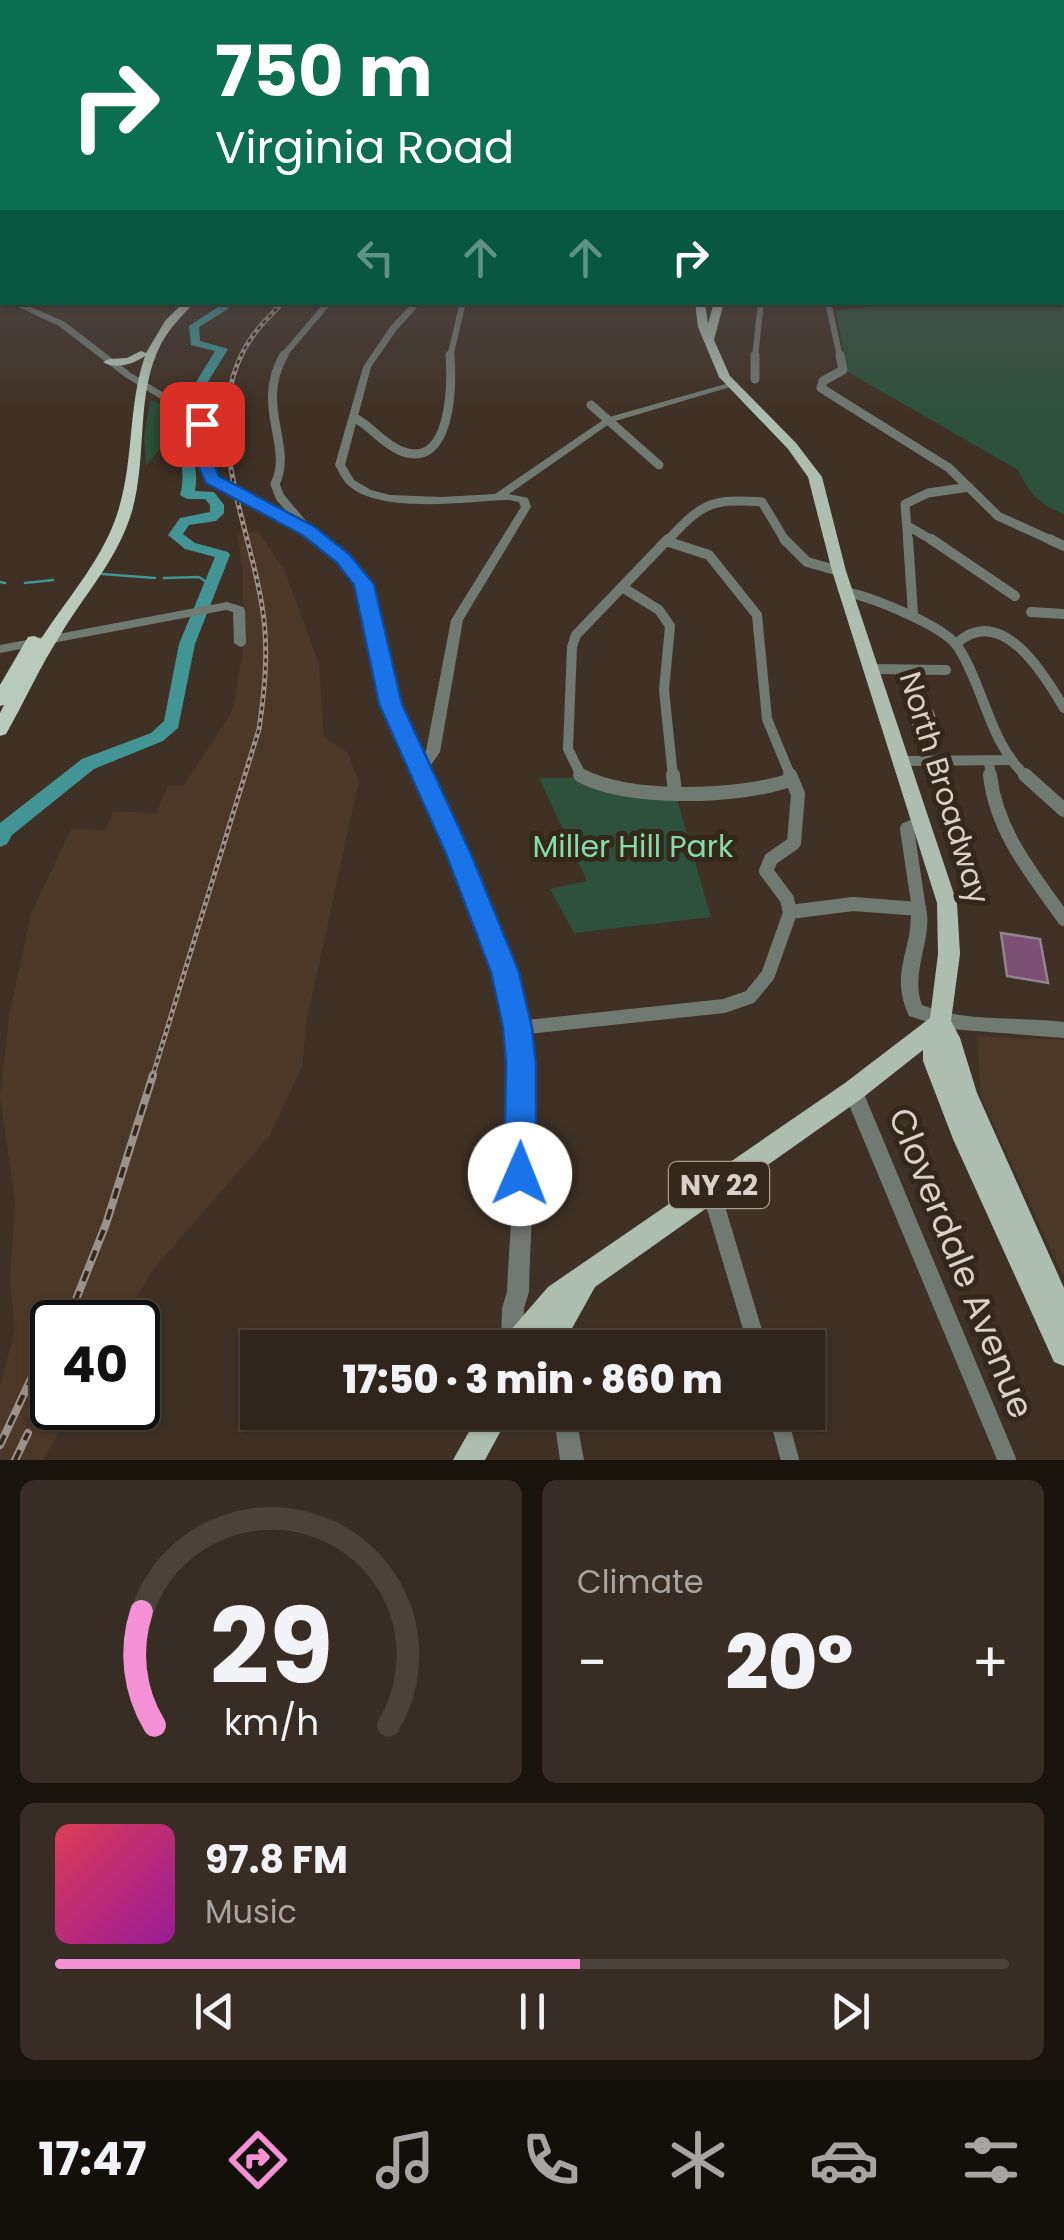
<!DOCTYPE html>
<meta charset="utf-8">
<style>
:root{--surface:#2f251c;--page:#372d25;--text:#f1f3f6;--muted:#a7a5a3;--line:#4a423b;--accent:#f491d4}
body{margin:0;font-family:Poppins,sans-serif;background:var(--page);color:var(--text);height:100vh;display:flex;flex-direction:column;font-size:38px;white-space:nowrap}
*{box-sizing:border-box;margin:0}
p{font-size:32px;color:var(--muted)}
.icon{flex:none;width:55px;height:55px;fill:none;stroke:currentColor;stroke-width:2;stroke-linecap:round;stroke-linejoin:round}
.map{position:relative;height:1460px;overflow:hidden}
.side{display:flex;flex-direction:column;gap:20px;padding:20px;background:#1a140f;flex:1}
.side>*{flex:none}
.hud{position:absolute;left:0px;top:0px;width:1065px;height:305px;box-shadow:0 2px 8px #0004,0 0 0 2px var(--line);background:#0b6e4f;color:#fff;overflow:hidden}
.speed{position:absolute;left:30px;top:1300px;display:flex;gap:20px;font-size:50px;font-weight:700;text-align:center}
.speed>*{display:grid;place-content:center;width:130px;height:130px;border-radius:50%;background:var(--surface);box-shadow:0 2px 8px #0004,0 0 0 2px var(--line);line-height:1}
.speed .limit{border:5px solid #111;border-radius:15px;background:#fff;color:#111}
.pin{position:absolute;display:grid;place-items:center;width:85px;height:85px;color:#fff;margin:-42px;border-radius:20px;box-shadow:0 5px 15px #0006}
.me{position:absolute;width:110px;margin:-55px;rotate:1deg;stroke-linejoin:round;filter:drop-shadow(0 0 8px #0008)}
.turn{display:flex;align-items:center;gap:35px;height:210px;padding:0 50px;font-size:45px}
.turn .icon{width:130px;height:130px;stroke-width:2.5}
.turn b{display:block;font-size:70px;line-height:85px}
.lanes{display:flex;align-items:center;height:95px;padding:0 50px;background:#0003;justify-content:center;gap:50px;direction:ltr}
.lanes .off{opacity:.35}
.big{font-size:75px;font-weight:800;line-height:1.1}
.side .card{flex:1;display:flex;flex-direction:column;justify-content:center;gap:15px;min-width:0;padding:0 35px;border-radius:15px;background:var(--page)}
.side .dial{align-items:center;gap:0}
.dial svg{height:260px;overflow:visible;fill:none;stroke:var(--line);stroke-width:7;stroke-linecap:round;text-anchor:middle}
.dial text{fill:var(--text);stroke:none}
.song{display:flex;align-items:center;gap:30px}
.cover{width:120px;height:120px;border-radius:15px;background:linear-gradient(135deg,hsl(350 70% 55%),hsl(300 70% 35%))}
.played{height:10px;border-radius:5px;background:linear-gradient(90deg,var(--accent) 55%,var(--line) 55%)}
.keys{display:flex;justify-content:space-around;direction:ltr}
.heat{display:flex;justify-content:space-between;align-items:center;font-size:55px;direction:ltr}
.side .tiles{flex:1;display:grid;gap:20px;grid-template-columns:1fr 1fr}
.card:last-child{grid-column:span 2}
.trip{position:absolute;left:240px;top:1330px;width:585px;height:100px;border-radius:0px;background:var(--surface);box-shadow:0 2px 8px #0004,0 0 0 2px var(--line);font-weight:800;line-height:100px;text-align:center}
.tab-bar{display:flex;height:160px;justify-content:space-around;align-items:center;background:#130f0b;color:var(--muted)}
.tab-bar .icon{width:70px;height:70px}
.tab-bar .active{color:var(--accent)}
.tab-bar b{font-size:45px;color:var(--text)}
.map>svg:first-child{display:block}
.built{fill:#4b3827}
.green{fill:#2d513c}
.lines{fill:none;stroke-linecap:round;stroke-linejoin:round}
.stream{stroke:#429495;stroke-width:2.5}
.river{fill:#429495;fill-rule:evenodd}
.building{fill:#7c5075;stroke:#938290;stroke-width:2.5}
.minor-far4{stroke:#717973;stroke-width:6}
.minor-far3{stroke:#717973;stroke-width:9}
.minor-far2{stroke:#717973;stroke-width:10}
.minor-far1{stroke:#717973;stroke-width:14}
.minor{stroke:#717973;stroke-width:18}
.tertiary{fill:#717973;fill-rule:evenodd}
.primary{fill:#adbdb0;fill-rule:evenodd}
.trunk{fill:#b9cabc;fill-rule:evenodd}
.rail-far1-casing{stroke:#9d9289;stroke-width:5}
.rail-casing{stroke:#9d9289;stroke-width:8}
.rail-far1{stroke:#34271b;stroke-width:2.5;stroke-dasharray:4;stroke-linecap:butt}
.rail{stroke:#34271b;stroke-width:4;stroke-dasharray:11;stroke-linecap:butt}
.route{fill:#1a73e8;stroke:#114b97;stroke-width:2.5}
.labels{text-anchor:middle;stroke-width:10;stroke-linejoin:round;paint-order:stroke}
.shield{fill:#34271b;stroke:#a89d95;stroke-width:2.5}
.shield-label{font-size:28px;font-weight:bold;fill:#d9d0c9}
.street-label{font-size:30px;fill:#d9d0c9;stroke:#34271b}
.park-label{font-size:30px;fill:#85dba9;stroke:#34271b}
.near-street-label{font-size:35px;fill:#d9d0c9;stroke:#34271b}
</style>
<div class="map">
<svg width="1064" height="1460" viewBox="0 0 1064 1460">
<rect width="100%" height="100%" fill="#3f3125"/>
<path class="built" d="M258,531L284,569L319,664L324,737L348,753L359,781L307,1019L302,1067L270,1135L152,1271L122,1322H52V1408H73L43,1460H0V1385L15,1331L10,1279L15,1201L0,1097L9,1017L31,913L71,829L105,830L114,811L156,813L168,786H183L232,712L243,650V569L237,535Z
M977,1036L1064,1040V1278L981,1097Z"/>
<path class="green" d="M1064,212V514C1039,504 1029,493 1018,470L848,372L836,311L905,302H1062Z
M150,400L169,406L163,428L164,444L146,466L144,438Z
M539,778H584L675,792L711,917L574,933L550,889L587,881Z"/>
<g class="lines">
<path class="stream" d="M102,574L155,578
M164,578L199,577L211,585
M0,582L5,583
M25,583L53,580"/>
<path class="river" d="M220,302H230L228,309L199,327L200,341L228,349L192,408H184L182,405L215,351L191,345L189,326L218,307Z
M186,414L192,418C187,443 200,466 195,491L214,492L224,505V513L216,521L189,525L183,534L195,543L228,552L230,555L195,644L178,728L163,741L94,769L12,835L7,844L0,847V823L82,759L151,733L164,721L179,644L215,557L185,549L168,535L180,518L210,512V505L205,499H187L180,495C188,469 174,444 180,418Z"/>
</g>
<path class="building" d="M908,710L932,711L940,731L916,732Z
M1001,933L1040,939L1048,983L1007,976Z"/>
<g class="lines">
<path class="minor-far4" d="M828,302L840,357
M282,357L329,302
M450,357L463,302
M755,357L761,302"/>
<path class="minor-far3" d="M284,355C254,406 294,446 275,484L280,497L306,528
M840,355L843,370L823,381L821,388L949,468L998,516L1055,542
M755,379V355
M591,405L659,465
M355,418C372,427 383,444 401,451C452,471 452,384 450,355
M908,526L935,542
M666,542C701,505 708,498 762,502L786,542
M908,542L905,504L928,493L969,487"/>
<path class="minor-far2" d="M784,539L807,562L839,571
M908,539L913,614
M931,539L1015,596
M1049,539L1064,546
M666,541L709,555L757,615L767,719L791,777
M622,587L659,610L670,626L664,690L673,777
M847,592C873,598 943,625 958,647C985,689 989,743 1027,777
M1031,612L1064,614
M956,644C1000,602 1043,672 1064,708
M872,669L946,670
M902,761L1008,760
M989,762L991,777
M582,777L568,749L572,647L576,635L668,539"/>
<path class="minor-far1" d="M580,775C627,801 739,798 790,780
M673,775L675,792
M990,775C996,831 1032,874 1064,919
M1025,775L1064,810
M790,912L853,904L919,909L907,829L922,823
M518,1028L724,1006L750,997L768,975L790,913L787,899L766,871L771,859L794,843L798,794L790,775"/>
<path class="minor" d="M853,1091L1007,1460
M711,1191L758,1348
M777,1412L790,1460"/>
<path class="tertiary" d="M0,296H2V301H0Z
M8,302H20L65,322L131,373L200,415L208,431L210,465L217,478L227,485L265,501L304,522L331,540L353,560L371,587L377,603L393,689L420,759L426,751L451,620L521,507L519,502L509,500C467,501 381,515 348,485C342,480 339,471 335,465L363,367L390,327L413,302H422L396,331L371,367L345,465L354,480L371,490L390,495L442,497L495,494L606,418L729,383L737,385L612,422L509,494L528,498L531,507L463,620L440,752L426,772C461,848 502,922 521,1004C544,1097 531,1197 529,1292L524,1308L523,1348L501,1347L502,1308L507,1292C511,1197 526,1096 504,1002C479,898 423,804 384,705C372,664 377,614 354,577C332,543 289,520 254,504C238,496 218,493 206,478C193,461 203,438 193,419L125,377L59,326Z
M227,602L243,607L245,610L246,643L244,646L240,647L234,643L233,612L226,610L0,653V645Z
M919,902L925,904C935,937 909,970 922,1005C967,1023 1017,1016 1064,1022V1038L950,1029L909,1016C895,985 902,967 909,936C911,925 910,914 913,904Z
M553,1412H575L584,1460H560Z"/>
<path class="primary" d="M695,302H705L708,324L714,302H724L714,340L730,376L796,443L822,477L846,571L957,903L960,954L951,1021L960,1038L977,1093L1064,1288V1366L1054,1362L953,1139L923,1061V1050L861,1099L595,1287L561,1348H500L504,1338L548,1287L845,1083L930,1018L938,954L937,903L832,571L808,477L788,449L719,377L698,327Z
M480,1412H511L485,1460H453Z"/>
<path class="trunk" d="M184,302H195C182,316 170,327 161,344C133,398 150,466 128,523C113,564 83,597 61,634C40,666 25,701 6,734L0,736V713L4,705L0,706V685L28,637L34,636L41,639C68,597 105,557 119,508C134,458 128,405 145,356C133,364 116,370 103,362L109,359L127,358L141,351L146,353L165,321Z"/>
<g class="rail-far1-casing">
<path id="rail-far1" d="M152,1078L259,729C265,689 269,647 262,606C249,521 196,417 252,337C261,324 273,313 283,302"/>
</g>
<g class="rail-casing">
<path id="rail" d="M67,1322L106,1224L153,1075
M0,1445L52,1334
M15,1460L28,1433"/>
</g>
<use href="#rail-far1" class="rail-far1"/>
<use href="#rail" class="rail"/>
</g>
<linearGradient id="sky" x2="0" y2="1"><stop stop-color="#231b14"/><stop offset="0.51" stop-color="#524e51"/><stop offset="1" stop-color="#524e51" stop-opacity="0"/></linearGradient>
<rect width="1064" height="416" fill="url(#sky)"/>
<path class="route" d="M202,419L211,424V458L219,476L315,527L349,554L374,584L402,704L471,854L519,972L532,1028L536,1064V1174L532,1186L520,1191L509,1186L504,1174L506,1064L503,1028L491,972L446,854L379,704L354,585L336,562L302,535L206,483L194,458V424Z"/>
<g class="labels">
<rect class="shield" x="669" y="1162" width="100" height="46" rx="8"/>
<g class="shield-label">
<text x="719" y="1195">NY 22</text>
</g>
<g class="street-label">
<text transform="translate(944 788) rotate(73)" y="10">North Broadway</text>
</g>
<g class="park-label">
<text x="633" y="857">Miller Hill Park</text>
</g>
<g class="near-street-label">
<text transform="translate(961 1263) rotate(68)" y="12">Cloverdale Avenue</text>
</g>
</g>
</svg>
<div class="speed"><div class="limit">40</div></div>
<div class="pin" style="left:202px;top:424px;background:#d93025"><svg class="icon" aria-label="arrive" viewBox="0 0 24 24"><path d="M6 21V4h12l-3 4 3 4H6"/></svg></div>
<svg class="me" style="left:520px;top:1174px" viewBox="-20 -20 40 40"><circle r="19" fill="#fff"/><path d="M0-13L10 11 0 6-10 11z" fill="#1a73e8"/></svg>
<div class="trip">17:50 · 3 min · 860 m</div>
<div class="hud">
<div class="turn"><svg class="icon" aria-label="right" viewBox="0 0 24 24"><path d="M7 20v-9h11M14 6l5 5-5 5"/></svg><div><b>750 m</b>Virginia Road</div></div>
<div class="lanes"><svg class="icon off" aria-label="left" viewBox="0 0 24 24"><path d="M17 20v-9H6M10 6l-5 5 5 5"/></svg><svg class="icon off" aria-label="ahead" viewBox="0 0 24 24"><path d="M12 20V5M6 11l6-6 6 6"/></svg><svg class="icon off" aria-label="ahead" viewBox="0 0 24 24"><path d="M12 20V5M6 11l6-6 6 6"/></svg><svg class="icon" aria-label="right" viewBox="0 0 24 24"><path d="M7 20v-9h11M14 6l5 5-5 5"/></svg></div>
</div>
</div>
<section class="side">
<div class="tiles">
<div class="card dial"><svg viewBox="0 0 100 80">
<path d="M14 69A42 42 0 1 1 86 69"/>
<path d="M14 69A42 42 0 0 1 10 34" stroke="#f491d4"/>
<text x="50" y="56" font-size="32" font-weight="700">29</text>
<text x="50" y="72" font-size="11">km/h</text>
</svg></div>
<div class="card"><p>Climate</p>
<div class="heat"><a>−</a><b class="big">20°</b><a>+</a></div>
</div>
<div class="card">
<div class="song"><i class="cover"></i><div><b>97.8 FM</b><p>Music</p></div></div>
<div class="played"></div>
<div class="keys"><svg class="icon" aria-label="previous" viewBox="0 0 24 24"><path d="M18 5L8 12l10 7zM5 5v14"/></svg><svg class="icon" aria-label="pause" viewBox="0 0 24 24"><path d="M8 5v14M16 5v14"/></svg><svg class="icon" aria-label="next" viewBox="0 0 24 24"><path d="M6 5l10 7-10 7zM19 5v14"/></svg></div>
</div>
</div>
</section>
<nav class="tab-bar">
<b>17:47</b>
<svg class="icon active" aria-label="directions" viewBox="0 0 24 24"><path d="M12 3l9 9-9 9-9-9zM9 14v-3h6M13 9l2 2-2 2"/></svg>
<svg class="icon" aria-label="music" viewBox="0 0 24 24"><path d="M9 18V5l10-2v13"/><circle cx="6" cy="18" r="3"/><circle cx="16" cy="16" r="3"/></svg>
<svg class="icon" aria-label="phone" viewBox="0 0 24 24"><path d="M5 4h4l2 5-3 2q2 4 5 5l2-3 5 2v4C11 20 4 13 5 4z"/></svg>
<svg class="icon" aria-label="climate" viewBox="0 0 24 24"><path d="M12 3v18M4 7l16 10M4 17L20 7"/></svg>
<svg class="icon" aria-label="car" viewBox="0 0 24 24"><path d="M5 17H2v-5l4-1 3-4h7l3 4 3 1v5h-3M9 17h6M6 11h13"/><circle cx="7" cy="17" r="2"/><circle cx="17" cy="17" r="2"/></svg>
<svg class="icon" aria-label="filters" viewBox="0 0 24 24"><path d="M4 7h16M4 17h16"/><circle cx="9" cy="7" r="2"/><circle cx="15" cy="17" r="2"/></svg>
</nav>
